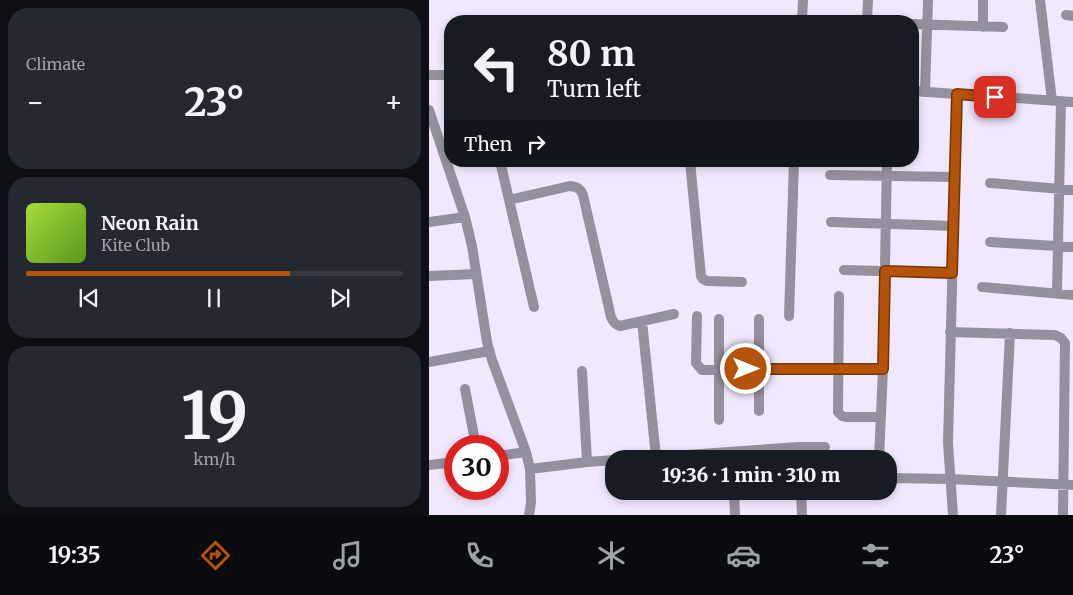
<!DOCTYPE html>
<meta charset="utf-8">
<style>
:root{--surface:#171b24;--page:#242831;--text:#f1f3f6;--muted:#9ea1a6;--line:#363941;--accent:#b45309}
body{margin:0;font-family:Merriweather,serif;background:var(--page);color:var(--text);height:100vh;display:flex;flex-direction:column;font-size:19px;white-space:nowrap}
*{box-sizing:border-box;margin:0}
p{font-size:16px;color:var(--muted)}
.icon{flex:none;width:28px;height:28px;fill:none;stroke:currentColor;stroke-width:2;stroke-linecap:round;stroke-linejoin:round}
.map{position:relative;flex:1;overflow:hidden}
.side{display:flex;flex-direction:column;gap:8px;padding:8px;background:#0d0f14;width:429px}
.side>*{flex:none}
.hud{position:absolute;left:15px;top:15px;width:475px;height:152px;border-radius:20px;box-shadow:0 2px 8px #0003;background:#171b24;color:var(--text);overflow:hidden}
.speed{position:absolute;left:15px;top:435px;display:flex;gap:10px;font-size:25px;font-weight:700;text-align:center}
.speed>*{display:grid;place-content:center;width:65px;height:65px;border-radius:50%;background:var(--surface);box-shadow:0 2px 8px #0003;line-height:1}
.speed .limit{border:8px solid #d22;background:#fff;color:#111}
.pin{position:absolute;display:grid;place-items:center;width:42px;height:42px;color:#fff;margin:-21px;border-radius:10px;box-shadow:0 2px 8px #0006}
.me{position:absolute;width:55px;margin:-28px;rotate:90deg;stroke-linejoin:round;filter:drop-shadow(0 0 4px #0008)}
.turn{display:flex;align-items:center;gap:18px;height:105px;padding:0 20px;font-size:22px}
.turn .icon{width:65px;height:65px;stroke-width:2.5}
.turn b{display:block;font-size:35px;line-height:42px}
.then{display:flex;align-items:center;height:48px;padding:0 20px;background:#0003;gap:10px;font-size:19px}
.big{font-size:38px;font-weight:800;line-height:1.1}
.side .widget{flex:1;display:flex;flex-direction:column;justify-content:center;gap:8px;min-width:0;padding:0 18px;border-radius:20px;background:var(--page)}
.side .dial{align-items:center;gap:0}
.dial b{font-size:65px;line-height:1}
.song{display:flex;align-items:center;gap:15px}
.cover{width:60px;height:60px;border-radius:8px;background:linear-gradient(135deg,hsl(80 70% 55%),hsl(90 70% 35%))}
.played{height:5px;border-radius:2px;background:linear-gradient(90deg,var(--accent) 70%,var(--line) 70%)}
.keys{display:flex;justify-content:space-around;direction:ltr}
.heat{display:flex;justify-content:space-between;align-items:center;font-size:28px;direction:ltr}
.trip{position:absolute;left:176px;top:450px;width:292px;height:50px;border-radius:20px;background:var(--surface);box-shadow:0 2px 8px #0003;font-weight:800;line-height:50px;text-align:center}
.menu{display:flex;height:80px;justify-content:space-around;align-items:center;background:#090b0e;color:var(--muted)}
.menu .icon{width:35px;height:35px}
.menu .on{color:var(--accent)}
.menu b{font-size:22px;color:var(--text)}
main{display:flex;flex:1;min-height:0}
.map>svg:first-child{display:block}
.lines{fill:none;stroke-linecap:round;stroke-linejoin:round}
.street{stroke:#95909e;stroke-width:10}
.route-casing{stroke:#753606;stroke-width:12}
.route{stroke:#b45309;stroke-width:9}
</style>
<main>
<section class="side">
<div class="widget"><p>Climate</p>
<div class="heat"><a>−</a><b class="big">23°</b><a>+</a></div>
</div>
<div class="widget">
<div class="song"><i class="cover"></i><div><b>Neon Rain</b><p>Kite Club</p></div></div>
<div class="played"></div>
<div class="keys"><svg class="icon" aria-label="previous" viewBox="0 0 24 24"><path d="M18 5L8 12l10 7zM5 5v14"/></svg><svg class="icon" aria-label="pause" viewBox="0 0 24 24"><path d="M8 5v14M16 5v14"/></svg><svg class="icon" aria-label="next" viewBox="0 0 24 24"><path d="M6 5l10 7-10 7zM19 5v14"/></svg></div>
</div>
<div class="widget dial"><b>19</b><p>km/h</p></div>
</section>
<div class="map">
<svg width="645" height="515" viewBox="0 0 645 515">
<rect width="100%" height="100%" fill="#f1e8fd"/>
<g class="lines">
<path class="street" d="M611,0L623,101
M637,15L645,16
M373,20L402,21
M373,21L374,0
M438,21L439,0
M484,24L574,27
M554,27V0
M0,75H21
M484,91L645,102
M496,92L499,0
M0,110L36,217L43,246L58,342L63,360L97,452L101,469L102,503L100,515
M71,161L105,307
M261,161L272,276L274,279L278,281L313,282
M401,175L525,177
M561,183L645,190
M80,200L141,186C148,187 151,188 154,195L182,317C184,322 186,325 191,326L245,314
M0,222L36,217
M402,222L524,226
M561,242L645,247
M415,270L523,273
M0,276L47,274
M553,287L645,295
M628,293L632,102
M410,296L409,412L413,416L417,417H452
M268,316L267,363L273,370L454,369L458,161
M360,316L365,161
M213,321L227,457
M521,332L626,335L632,338L636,343L634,515
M0,362L60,351
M153,371L158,462
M36,389L47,446
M330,411V319
M290,420V319
M369,447H396
M69,456L97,452
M202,459L369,447L370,459
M450,459L454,369
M0,465L26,462
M101,469L158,462L185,460
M460,478L521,479L645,485
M305,491L306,515
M372,491L373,515
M524,515L519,443L528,94
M572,515L581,333"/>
</g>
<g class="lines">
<g class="route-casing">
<path id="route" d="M317,369H454L456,271L523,273L528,94L566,97"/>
</g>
<use href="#route" class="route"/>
</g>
</svg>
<div class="speed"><div class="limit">30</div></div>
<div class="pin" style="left:566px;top:97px;background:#d93025"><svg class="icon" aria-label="arrive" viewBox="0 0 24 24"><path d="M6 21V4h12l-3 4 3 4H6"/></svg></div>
<svg class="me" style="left:317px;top:369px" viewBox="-20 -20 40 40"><circle r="17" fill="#b45309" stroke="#fff" stroke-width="3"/><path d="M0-11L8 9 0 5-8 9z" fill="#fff"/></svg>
<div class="trip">19:36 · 1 min · 310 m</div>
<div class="hud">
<div class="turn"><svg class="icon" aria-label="left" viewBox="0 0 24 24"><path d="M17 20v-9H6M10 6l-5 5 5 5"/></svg><div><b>80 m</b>Turn left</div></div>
<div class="then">Then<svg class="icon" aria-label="right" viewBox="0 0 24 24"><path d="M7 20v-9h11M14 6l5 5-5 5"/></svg></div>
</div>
</div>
</main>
<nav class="menu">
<b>19:35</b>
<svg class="icon on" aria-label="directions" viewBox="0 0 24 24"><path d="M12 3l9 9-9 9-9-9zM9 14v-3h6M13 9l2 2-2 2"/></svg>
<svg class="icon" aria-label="music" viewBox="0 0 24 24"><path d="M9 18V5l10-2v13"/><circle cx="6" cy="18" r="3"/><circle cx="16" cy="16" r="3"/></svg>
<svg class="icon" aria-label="phone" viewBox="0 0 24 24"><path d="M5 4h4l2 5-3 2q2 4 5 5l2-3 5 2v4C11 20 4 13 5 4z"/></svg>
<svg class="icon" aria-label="climate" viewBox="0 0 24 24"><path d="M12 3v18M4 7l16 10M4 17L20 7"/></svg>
<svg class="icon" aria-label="car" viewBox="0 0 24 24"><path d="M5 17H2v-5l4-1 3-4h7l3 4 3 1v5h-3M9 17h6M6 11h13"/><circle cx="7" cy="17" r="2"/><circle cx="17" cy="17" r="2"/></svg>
<svg class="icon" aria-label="filters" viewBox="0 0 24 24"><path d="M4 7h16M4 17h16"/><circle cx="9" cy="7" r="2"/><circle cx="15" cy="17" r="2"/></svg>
<b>23°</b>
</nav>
